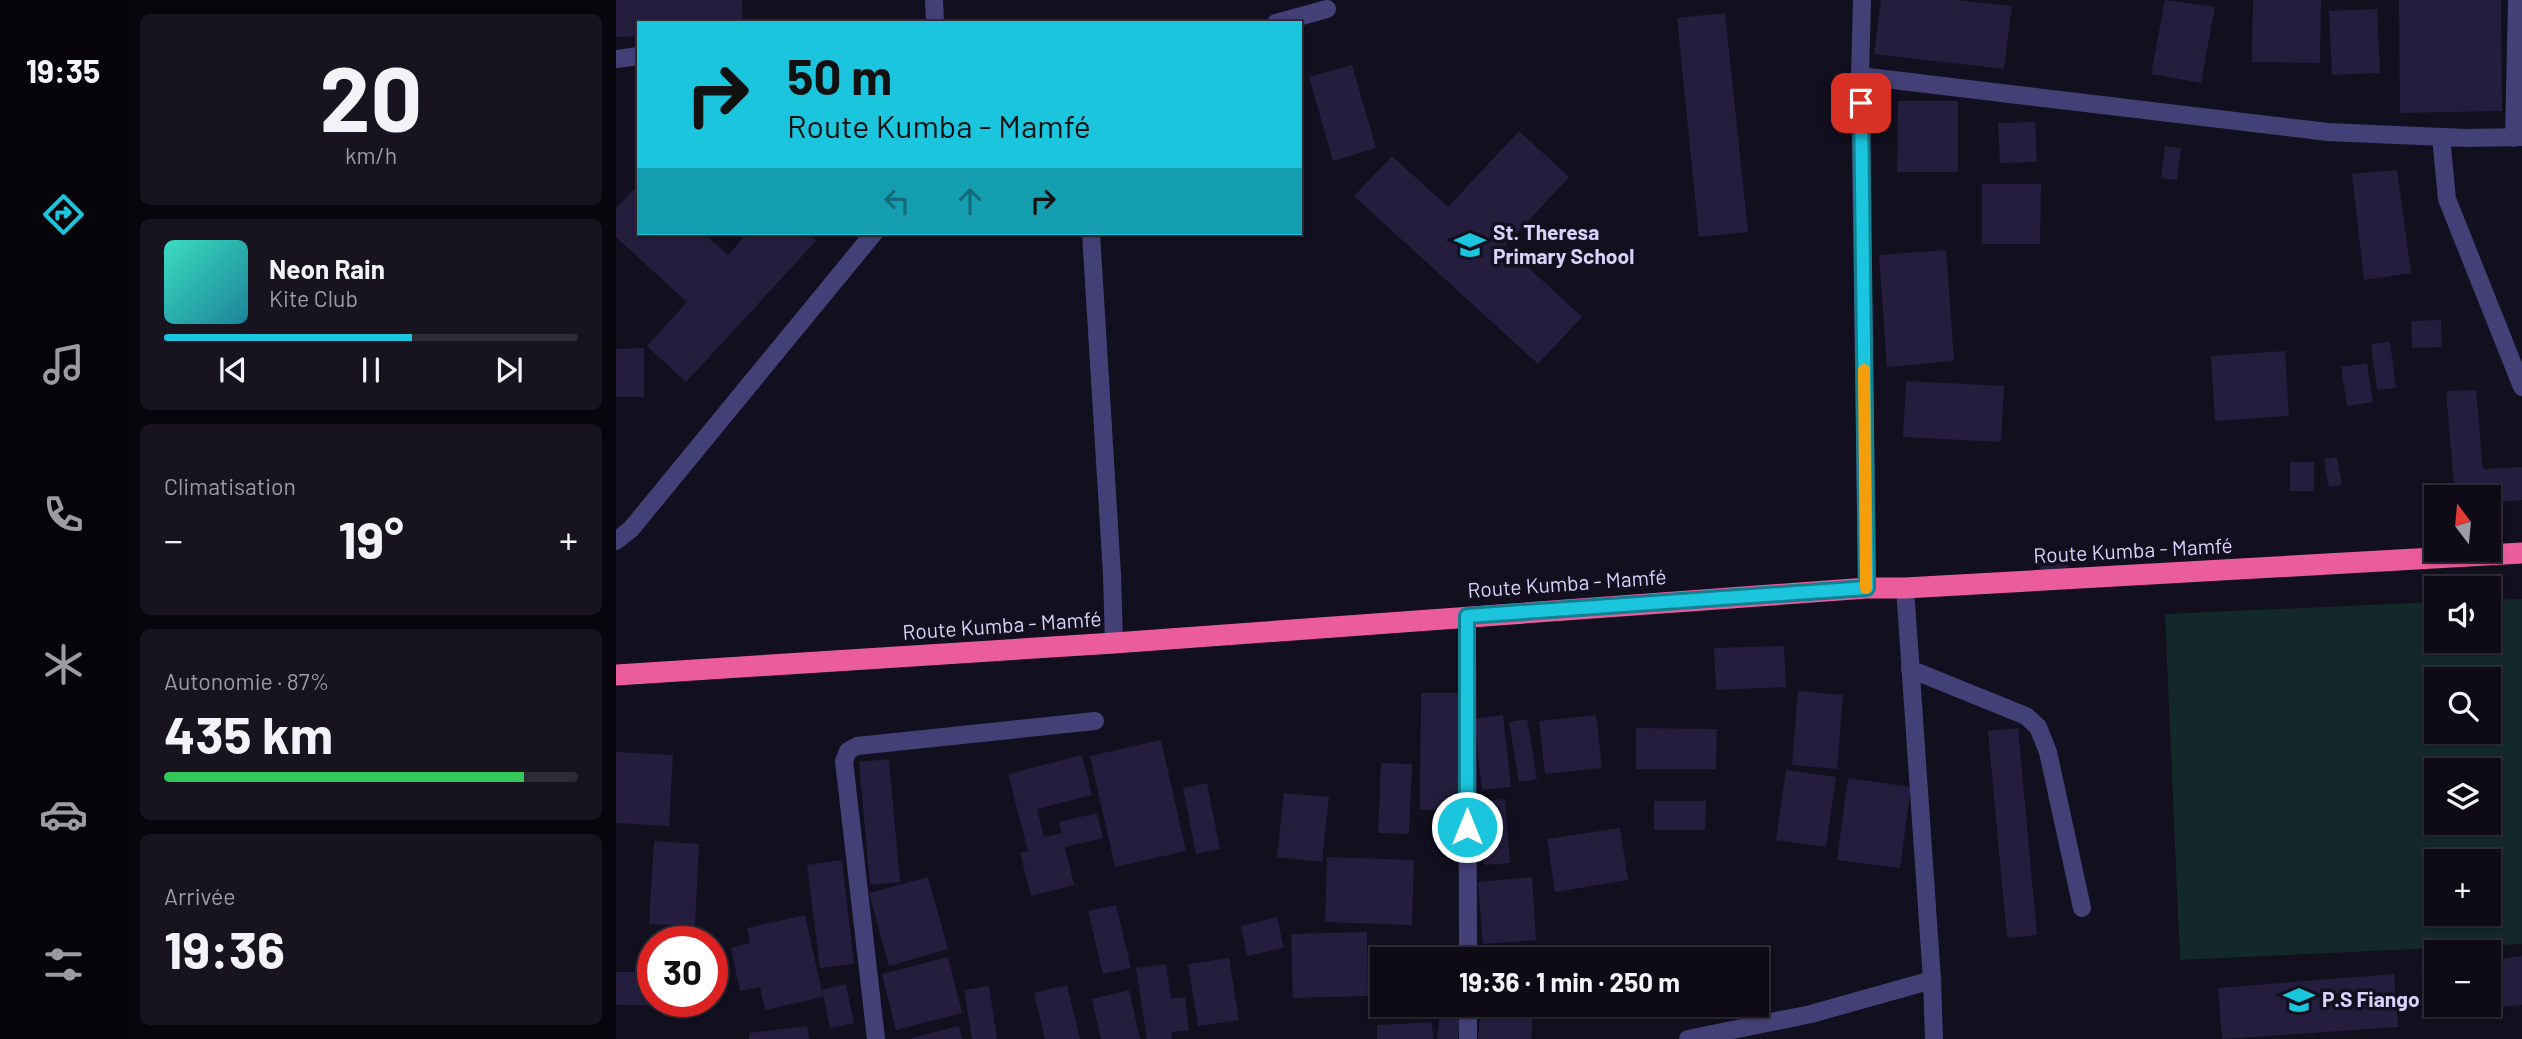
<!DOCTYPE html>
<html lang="fr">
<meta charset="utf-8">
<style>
:root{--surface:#0e0b17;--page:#171420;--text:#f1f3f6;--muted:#9b9ba1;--line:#2e2b36;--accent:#1bc5dd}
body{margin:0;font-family:Barlow,sans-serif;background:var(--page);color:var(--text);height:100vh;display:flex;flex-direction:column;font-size:26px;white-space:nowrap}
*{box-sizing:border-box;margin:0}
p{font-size:23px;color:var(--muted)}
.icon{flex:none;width:38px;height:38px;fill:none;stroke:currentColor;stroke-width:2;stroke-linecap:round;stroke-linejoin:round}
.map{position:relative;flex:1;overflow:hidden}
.side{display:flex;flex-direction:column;gap:14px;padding:14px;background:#08060d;width:490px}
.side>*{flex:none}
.hud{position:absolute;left:21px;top:21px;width:665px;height:214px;border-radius:0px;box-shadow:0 2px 5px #0004,0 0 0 2px var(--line);background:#1bc5dd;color:#111;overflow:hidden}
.needle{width:46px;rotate:344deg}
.buttons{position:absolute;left:1808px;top:485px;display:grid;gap:14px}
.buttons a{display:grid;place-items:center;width:77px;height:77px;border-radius:0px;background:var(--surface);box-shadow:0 2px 5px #0004,0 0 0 2px var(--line);font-size:35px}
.speed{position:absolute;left:21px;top:926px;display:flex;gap:14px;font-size:35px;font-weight:700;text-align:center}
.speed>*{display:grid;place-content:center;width:91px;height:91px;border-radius:50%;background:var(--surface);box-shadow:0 2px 5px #0004,0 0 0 2px var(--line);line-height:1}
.speed .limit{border:10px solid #d22;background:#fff;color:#111}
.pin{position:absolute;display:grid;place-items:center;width:60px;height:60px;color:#fff;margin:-30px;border-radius:14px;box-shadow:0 4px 10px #0006}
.me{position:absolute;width:77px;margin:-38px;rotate:0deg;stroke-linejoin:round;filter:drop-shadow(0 0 5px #0008)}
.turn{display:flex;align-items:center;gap:24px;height:147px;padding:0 35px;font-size:32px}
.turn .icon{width:91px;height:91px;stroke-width:2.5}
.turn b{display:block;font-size:49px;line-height:60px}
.lanes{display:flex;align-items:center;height:66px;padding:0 35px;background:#0003;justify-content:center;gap:35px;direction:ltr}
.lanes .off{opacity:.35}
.big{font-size:52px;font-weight:700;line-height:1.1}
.side .tile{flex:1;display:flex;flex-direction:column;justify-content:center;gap:10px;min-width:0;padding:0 24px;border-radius:10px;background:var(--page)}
.side .dial{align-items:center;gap:0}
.dial b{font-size:91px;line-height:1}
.song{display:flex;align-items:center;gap:21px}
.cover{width:84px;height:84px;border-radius:10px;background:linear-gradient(135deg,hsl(170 70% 55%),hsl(190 70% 35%))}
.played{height:7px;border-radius:4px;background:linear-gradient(90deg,var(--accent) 60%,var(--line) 60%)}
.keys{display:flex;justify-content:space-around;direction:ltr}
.heat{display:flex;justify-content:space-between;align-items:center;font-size:38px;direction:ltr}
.charge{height:10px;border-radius:5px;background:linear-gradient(90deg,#34c759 87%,var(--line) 0)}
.trip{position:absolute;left:754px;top:947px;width:399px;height:70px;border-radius:0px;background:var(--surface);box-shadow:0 2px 5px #0004,0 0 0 2px var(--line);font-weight:700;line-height:70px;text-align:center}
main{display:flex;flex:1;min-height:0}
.menu{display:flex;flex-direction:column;width:126px;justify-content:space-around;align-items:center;background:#060409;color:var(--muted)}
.menu .icon{width:49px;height:49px}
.menu .active{color:var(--accent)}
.menu b{font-size:32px;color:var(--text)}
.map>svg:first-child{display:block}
.green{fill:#132828;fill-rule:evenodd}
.building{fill:#251d3d}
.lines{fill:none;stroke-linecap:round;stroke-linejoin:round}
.minor{stroke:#434078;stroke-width:18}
.highway{stroke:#eb5c9d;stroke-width:21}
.route-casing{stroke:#128090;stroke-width:18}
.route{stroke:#1bc5dd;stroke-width:12}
.slow{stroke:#f59e0b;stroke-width:12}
.labels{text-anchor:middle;stroke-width:7;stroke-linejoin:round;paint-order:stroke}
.poi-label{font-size:21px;font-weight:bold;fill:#d8d2fa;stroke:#120f1f;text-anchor:start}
.street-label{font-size:21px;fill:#d8d2fa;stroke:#120f1f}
</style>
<main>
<nav class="menu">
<b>19:35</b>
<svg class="icon active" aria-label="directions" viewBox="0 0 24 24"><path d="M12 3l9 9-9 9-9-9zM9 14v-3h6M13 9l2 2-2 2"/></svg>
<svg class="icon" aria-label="music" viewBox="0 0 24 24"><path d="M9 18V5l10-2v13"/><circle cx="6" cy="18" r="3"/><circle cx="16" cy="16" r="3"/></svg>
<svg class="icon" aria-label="phone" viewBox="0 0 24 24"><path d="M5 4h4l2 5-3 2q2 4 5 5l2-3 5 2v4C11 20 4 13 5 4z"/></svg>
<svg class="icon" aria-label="climate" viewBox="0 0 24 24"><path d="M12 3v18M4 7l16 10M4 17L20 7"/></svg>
<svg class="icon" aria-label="car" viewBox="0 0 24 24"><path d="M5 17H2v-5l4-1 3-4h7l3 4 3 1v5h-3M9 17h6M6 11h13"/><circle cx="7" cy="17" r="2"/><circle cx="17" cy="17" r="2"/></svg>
<svg class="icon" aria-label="filters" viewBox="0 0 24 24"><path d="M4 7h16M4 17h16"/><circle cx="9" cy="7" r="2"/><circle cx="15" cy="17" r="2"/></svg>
</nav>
<section class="side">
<div class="tile dial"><b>20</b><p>km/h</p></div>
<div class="tile">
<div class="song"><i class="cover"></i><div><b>Neon Rain</b><p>Kite Club</p></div></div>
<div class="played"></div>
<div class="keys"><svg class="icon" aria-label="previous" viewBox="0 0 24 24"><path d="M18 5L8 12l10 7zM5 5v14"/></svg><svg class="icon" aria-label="pause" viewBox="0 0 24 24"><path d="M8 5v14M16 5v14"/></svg><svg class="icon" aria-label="next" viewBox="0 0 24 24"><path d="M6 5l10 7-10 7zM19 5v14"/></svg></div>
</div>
<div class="tile"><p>Climatisation</p>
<div class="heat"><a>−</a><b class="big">19°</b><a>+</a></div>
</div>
<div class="tile"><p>Autonomie · 87%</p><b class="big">435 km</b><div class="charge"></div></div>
<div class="tile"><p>Arrivée</p><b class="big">19:36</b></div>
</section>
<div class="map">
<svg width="1906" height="1039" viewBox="0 0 1906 1039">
<rect width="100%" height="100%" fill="#120f1f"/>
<path class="green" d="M1906,599V944L1564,960L1549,614L1820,602V640H1872L1873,600ZM1872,679V732H1820V679ZM1820,770H1872V822H1820ZM1820,861H1872V914H1820Z"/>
<path class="building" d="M0,0H126L127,23H23V36L0,37Z
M1265,0H1340L1396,6L1388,69L1258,54Z
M1549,0L1599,7L1585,83L1535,74Z
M1637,0H1705L1704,63L1636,62Z
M1783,0H1885L1886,111L1784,113Z
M1761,9L1764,73L1716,75L1713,11Z
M1109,13L1132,232L1083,237L1061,18Z
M736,65L760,148L717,161L693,77Z
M1282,101H1342V172H1281Z
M1419,122L1421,162L1384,163L1382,123Z
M903,131L953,177L889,246L966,317L922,364L738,196L776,156L832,207Z
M1549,146L1565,148L1561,180L1545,178Z
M1781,170L1795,273L1748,280L1736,174Z
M23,184V233H87L112,255L132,233H191L200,241L70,382L31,346L71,302L0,237V208Z
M1366,184H1425L1424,244H1366Z
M1330,250L1338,361L1271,367L1263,255Z
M1825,320L1826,347L1796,348L1795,321Z
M1774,342L1780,388L1761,390L1755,344Z
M28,348V397H0V349Z
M1669,351L1673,416L1599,421L1595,356Z
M1751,363L1757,402L1731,406L1725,367Z
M1290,381L1388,386L1385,442L1287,437Z
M1860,390L1867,469L1906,467V500L1872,503V497H1839L1830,391Z
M1721,457L1726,485L1713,487L1708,459Z
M1674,462H1698V491H1674Z
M1451,557L1453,570L1425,572L1424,559Z
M1168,646L1170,687L1100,690L1098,648Z
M1182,691L1227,695L1221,769L1176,765Z
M805,693H842V810H804Z
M887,715L895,787L866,790L858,719Z
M980,715L986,768L929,774L923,721Z
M911,719L921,779L903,782L893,722Z
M1020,728L1101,729L1100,769H1020Z
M1402,728L1421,935L1391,938L1372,731Z
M545,740L570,851L499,867L474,756Z
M0,752L57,755L53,826L0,823Z
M466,755L476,795L421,809L428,837L446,833L443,822L481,813L487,838L449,847L458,885L415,896L404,853L412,851L392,774Z
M273,759L284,882L254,885L243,762Z
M765,763L796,764L793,834L762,833Z
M1170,770L1220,777L1210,847L1160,840Z
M1232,778L1295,787L1284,868L1221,860Z
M591,783L604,849L580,854L567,788Z
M668,793L713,797L706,862L661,857Z
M889,799L894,863L868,865L863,801Z
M1038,801H1090L1089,830H1038Z
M1004,828L1012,880L939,892L931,839Z
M38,841L83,844L79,926L33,924Z
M711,857L798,860L796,925L709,922Z
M226,860L238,964L204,968L191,865Z
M312,877L332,949L273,966L253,893Z
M916,877L920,940L867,944L862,882Z
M500,905L515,968L487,974L472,911Z
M189,915L207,997L149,1010L144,987L124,991L115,948L134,943L131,928Z
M661,917L668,948L631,956L625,926Z
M751,932L752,996L677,998L675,934Z
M1906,956V1005L1809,1014L1805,966L1820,965V1004H1872V960Z
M332,957L346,1013L280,1030L266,974Z
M613,958L623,1020L582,1026L572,964Z
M550,964L555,999L569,997L573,1030L555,1032L556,1039H531L520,968Z
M0,972H37V1001H76V1006L0,1005Z
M1778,974L1782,1027L1606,1039L1602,988Z
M230,984L238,1023L214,1028L206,990Z
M451,985L464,1039H429L418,993Z
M373,986L381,1039H356L348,990Z
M513,990L524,1039H485L476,999Z
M825,1004H845L842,1039H821Z
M865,1004H918L915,1039H862Z
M816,1022L817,1039H761V1025Z
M191,1026L193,1039H133V1033Z
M343,1026L346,1039H296V1038Z"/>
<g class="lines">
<path class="minor" d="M318,0L319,23
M1246,0L1244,76L1251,588
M660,23L711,9
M0,59L23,56
M1244,76L1712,132L1850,138L1906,137
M1825,137L1831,199L1906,387
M1898,138L1901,0
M475,233L496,575L498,643
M0,541L15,529L258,233
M1289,588L1316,980L1318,1039
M851,616L852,959
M1294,669L1410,716L1422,727L1432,752L1466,908
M852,1004V1039
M260,1039L228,761L232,751L241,746L479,721
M1072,1039L1195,1014L1316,980"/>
<path class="highway" d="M0,675L498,643L1251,588H1289L1906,553"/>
</g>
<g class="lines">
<g class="route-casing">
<path id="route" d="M851,827V616L1251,588L1245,103"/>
</g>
<use href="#route" class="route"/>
<path class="slow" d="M1248,370L1250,588"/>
</g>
<defs>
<g id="school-bare" transform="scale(2.415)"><path d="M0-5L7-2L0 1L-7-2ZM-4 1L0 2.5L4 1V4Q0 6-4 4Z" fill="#1bc5dd" stroke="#120f1f" stroke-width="2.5" paint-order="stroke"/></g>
</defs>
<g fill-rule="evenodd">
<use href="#school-bare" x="854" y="245"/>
<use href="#school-bare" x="1683" y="1000"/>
</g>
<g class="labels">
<g class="poi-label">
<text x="877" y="240">St. Theresa<tspan x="877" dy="24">Primary School</tspan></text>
<text x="1706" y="1007">P.S Fiango</text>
</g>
<g class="street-label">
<text transform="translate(1517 551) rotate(-3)" y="7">Route Kumba - Mamfé</text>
<text transform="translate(951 584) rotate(-4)" y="7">Route Kumba - Mamfé</text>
<text transform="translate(386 626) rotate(-4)" y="7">Route Kumba - Mamfé</text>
</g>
</g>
</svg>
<div class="buttons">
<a><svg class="needle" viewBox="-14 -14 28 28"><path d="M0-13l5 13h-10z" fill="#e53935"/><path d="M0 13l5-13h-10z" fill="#9b9ba1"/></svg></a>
<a><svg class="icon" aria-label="sound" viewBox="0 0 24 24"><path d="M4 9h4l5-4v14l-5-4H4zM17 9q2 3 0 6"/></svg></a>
<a><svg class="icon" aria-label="search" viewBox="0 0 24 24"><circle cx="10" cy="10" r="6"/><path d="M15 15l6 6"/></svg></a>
<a><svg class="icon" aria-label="layers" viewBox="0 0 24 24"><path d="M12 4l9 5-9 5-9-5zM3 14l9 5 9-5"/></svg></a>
<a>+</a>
<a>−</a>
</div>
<div class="speed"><div class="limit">30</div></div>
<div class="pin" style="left:1245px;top:103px;background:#d93025"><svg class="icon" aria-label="arrive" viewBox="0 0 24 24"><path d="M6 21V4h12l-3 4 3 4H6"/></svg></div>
<svg class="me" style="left:851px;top:827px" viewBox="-20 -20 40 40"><circle r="17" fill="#1bc5dd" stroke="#fff" stroke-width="3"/><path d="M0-11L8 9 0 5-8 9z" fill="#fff"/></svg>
<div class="trip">19:36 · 1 min · 250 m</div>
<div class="hud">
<div class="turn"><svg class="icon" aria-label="right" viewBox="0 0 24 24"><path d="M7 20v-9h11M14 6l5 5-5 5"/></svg><div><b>50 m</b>Route Kumba - Mamfé</div></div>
<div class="lanes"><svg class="icon off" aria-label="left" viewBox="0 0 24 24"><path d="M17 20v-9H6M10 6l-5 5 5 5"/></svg><svg class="icon off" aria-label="ahead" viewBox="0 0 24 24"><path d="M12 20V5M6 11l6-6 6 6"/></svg><svg class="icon" aria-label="right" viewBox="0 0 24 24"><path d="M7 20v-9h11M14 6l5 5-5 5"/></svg></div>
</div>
</div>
</main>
